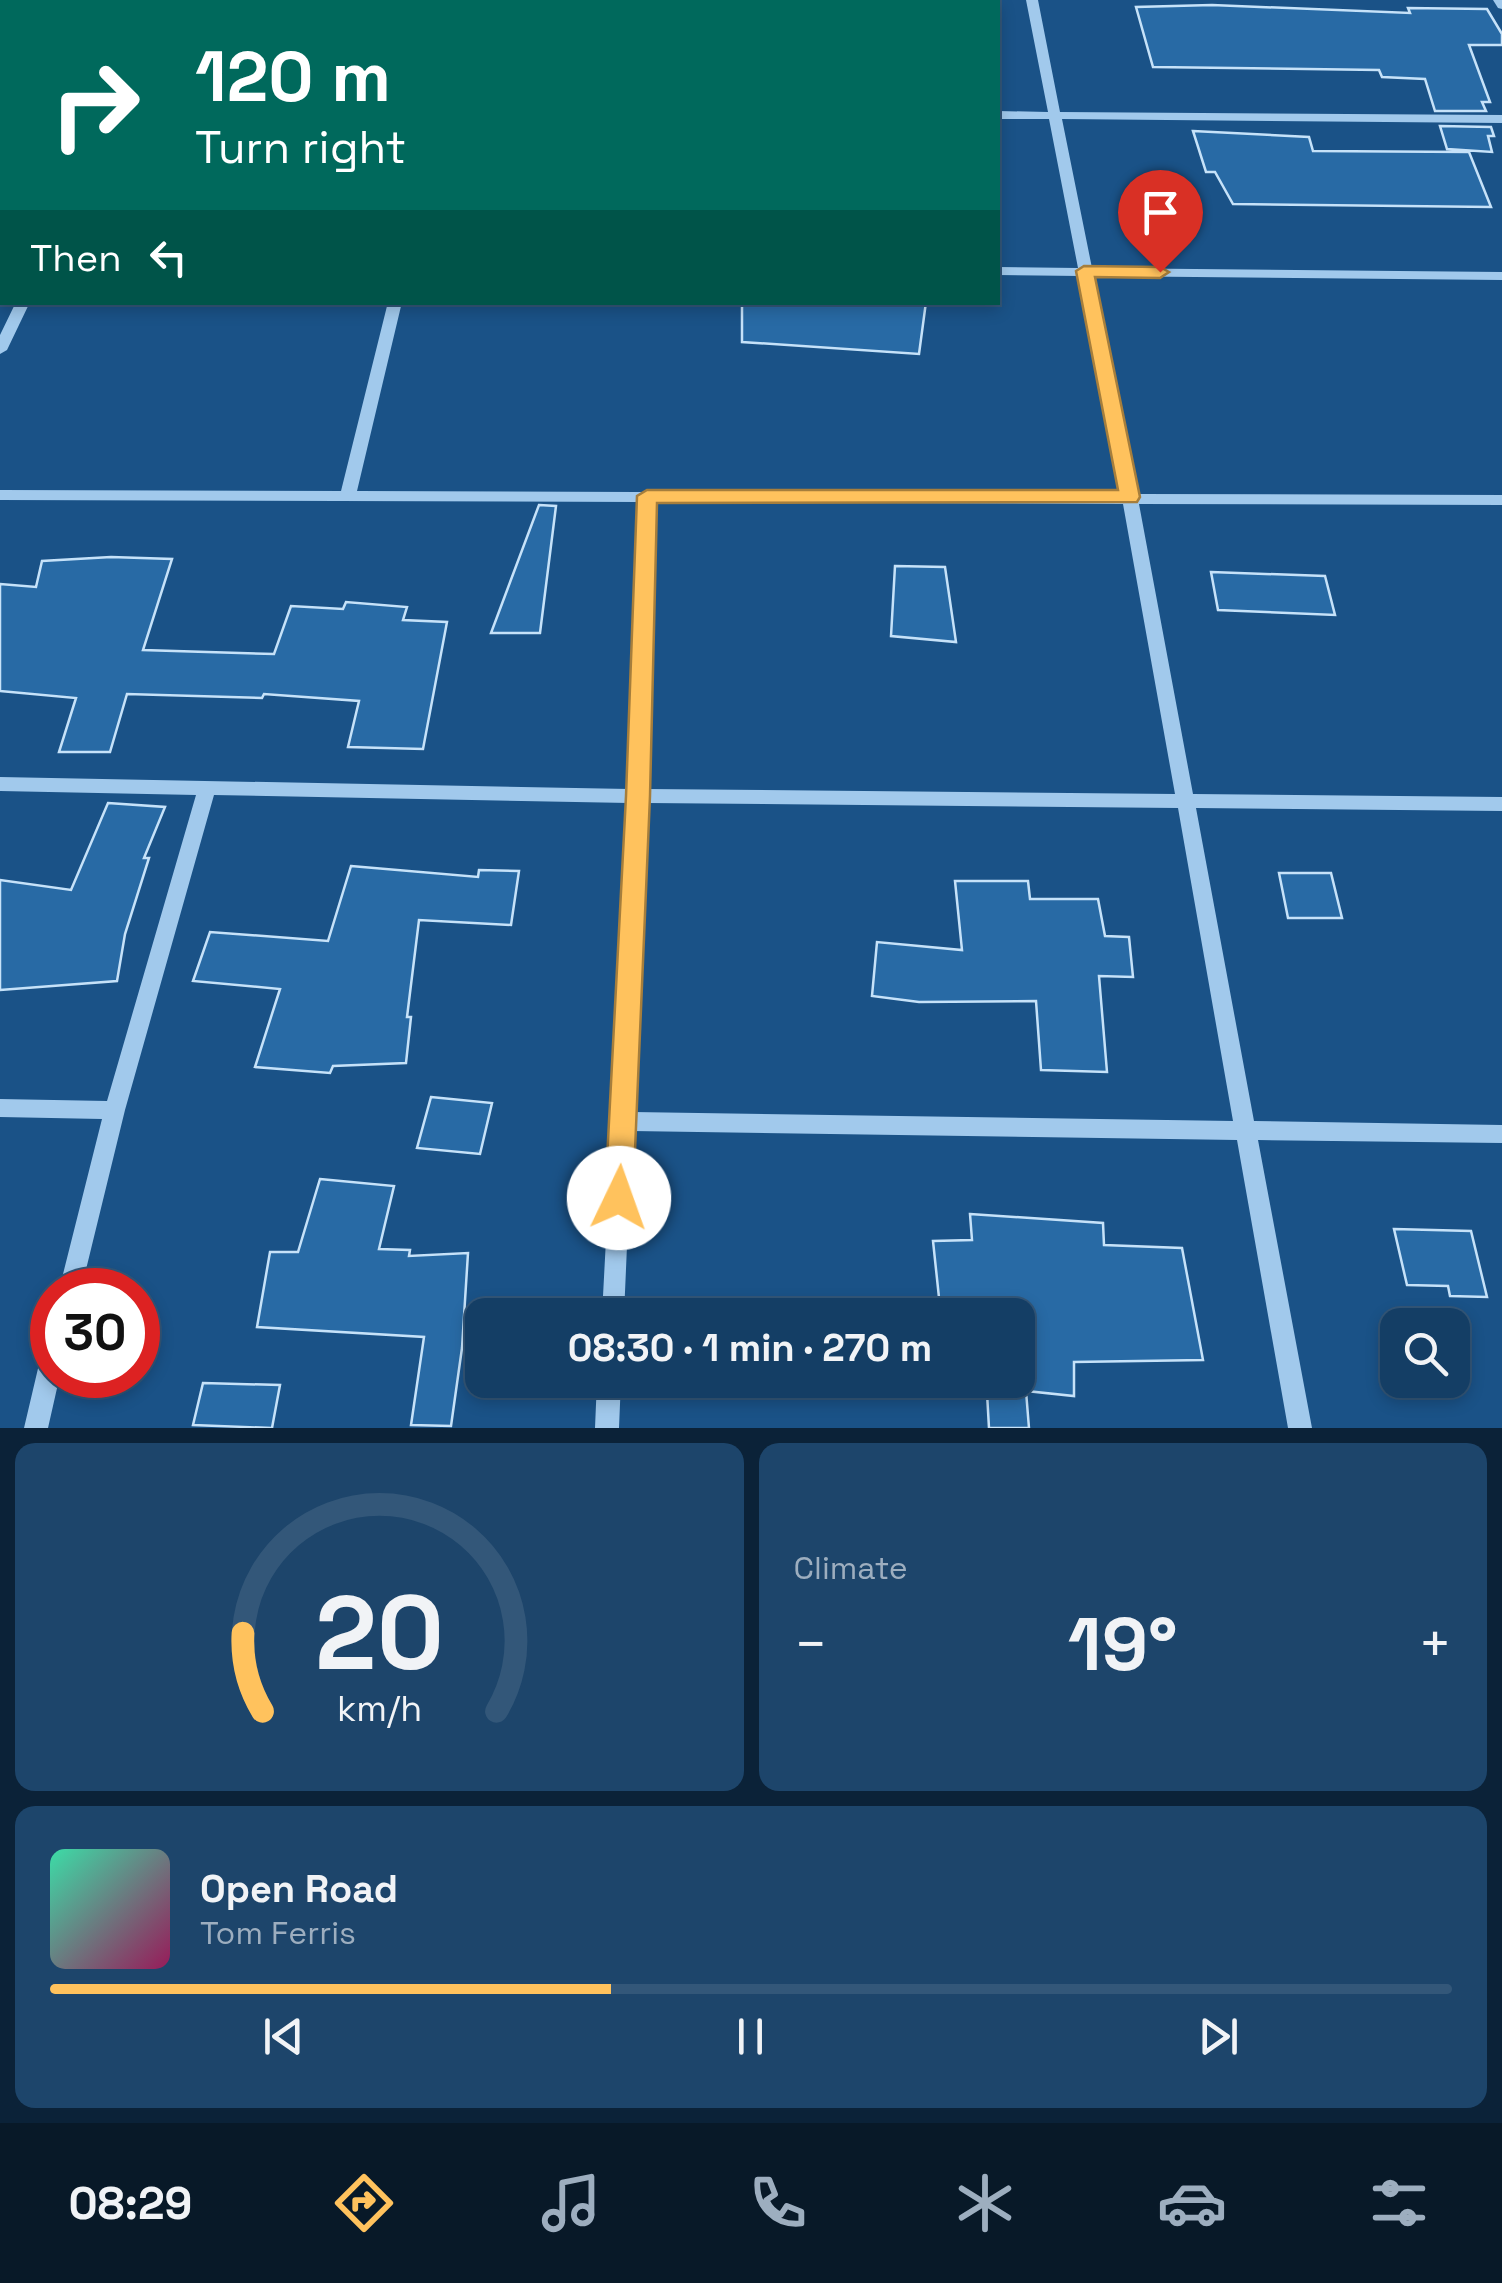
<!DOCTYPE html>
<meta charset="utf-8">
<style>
:root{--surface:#143e65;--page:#1d456b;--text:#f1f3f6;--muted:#9daebf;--line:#335779;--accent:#ffc25d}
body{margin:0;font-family:"Space Grotesk",sans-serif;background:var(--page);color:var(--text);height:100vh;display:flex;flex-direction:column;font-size:38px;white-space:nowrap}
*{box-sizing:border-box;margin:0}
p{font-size:32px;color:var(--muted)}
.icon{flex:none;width:55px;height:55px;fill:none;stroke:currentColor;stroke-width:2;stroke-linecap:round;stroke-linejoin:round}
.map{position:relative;height:1428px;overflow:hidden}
.details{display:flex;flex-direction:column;gap:15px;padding:15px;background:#0b2238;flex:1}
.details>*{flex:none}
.hud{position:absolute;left:0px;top:0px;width:1000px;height:305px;box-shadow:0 5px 15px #0003,0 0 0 2px var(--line);background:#00695c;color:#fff;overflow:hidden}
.buttons{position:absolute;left:1380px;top:1308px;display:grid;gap:20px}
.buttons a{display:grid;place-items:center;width:90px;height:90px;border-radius:20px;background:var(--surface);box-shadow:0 5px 15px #0003,0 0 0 2px var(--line);font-size:50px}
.speed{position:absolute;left:30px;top:1268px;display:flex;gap:20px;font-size:50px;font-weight:700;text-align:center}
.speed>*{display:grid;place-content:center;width:130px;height:130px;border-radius:50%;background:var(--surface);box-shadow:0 5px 15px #0003,0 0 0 2px var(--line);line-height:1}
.speed .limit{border:15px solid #d22;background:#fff;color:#111}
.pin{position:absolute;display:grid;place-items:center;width:85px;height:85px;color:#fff;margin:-102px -42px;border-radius:50% 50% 50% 0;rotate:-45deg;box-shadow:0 0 10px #0007}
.pin .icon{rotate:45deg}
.me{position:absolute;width:110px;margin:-55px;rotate:3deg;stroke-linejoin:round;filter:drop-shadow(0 0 8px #0008)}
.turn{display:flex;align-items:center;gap:35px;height:210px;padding:0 30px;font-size:45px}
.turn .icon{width:130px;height:130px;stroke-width:2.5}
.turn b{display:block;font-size:70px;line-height:85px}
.then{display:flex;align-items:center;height:95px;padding:0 30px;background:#0003;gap:20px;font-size:38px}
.big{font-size:75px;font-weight:600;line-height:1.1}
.details .tile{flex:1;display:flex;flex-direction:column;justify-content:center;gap:15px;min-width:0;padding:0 35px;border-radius:20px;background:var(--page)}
.details .dial{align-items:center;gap:0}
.dial svg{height:260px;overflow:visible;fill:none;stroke:var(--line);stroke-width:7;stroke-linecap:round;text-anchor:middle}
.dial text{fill:var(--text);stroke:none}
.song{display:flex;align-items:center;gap:30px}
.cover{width:120px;height:120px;border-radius:15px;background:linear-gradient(135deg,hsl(160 70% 55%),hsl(330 70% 35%))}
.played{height:10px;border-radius:5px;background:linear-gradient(90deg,var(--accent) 40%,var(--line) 40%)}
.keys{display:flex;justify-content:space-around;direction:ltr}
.heat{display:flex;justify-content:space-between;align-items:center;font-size:55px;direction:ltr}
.details .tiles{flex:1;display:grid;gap:15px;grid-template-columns:1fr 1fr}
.tile:last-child{grid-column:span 2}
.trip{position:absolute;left:465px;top:1298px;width:570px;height:100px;border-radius:20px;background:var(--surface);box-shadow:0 5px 15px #0003,0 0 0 2px var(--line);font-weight:600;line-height:100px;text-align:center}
.tabs{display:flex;height:160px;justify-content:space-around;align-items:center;background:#081928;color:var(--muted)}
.tabs .icon{width:70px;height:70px}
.tabs .current{color:var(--accent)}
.tabs b{font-size:45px;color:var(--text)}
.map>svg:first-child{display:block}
.building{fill:#286aa5;stroke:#c6e2f9;stroke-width:2.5}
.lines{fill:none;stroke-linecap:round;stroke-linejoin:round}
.minor{fill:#a1c9ec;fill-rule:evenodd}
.route{fill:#ffc25d;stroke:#a67e3c;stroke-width:2.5}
</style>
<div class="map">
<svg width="1502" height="1428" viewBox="0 0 1502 1428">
<rect width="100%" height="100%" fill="#1a5287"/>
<path class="building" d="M1212,5L1410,13L1408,8L1487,9L1502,34V45H1469L1490,102H1482L1486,111H1435L1425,79L1382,77L1379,70L1153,67L1136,7Z
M1440,126L1491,127L1494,136H1488L1492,152L1447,149Z
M1193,131L1309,137L1313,151L1469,152L1491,207L1233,204L1215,172H1206Z
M742,302H926L919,354L742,342Z
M539,505L556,506L540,633H491Z
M111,557L172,559L143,650L274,654L291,606L343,609L346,602L407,607L403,620L447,622L423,749L348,747L359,701L264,694L262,698L127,694L110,752H59L76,698L0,691V584L36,587L42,561Z
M895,566L945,567L956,642L891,636Z
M1211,572L1325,576L1335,615L1218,610Z
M108,803L165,807L144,858H149L125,934L117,981L0,990V880L71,890Z
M351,866L478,877L479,870L519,871L511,925L419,920L407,1017H411L406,1063L333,1066L330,1073L255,1067L280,989L193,981L210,932L328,941Z
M1279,873H1331L1342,918H1288Z
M955,881H1028L1030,899H1098L1105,936L1129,937L1133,977L1099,976L1107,1072L1041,1070L1036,1001L919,1002L872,996L877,942L962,950Z
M431,1097L492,1103L480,1154L417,1148Z
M320,1179L394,1186L379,1249L410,1250L409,1256L468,1253L462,1348L451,1426L411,1425L424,1337L257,1327L270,1252H298Z
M970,1214L1103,1223L1104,1245L1182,1248L1203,1360L1074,1362V1396L1026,1391L1029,1428H989L987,1393L905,1389V1380H1018V1315H903V1306L940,1307L933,1241L972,1240Z
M1394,1229L1471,1231L1487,1297L1450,1296L1448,1286L1407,1285Z
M203,1383L280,1385L272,1428L193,1425Z"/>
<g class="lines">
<path class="minor" d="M1026,0H1038L1060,112L1502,115V123L1062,119L1092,268L1502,272V280L1093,276L1137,494L1502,495V505L1139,504L1193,794L1502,797V811L1196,808L1254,1121L1502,1125V1143L1258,1140L1312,1428H1288L1237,1140L632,1131L624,1315H602L629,803L214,795L125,1110L81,1290H59L102,1119L0,1117V1099L107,1101L196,795L0,791V777L629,789L639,502L0,500V490L341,491L388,302H402L357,491L1122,494L1080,276L998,275V267L1078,268L1049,119H998V111L1048,112ZM655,502L1123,504L1175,794L647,789ZM647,803L1178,808L1233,1121L633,1112Z
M1493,0H1502V9L1498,8Z
M0,260H2V268H0Z
M16,302H30L7,350L0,354V335Z
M52,1349V1375H60L48,1428H24L40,1360L44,1352Z
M597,1380H621L619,1428H595Z"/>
</g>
<path class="route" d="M1084,266L1160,267L1169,272L1160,278L1095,277L1140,497L1137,502L657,503L650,796L633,1198L629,1207L619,1211L609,1207L605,1198L626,796L637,496L647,490H1118L1076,271Z"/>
</svg>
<div class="buttons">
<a><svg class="icon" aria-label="search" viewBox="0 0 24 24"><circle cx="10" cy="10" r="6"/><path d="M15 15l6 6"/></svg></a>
</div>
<div class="speed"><div class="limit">30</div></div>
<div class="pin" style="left:1160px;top:272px;background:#d93025"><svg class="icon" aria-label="arrive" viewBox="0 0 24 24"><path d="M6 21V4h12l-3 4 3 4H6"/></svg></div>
<svg class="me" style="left:619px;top:1198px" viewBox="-20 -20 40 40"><circle r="19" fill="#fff"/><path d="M0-13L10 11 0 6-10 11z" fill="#ffc25d"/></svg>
<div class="trip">08:30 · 1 min · 270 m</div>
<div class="hud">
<div class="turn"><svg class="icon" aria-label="right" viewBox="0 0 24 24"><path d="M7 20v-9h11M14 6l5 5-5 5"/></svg><div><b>120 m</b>Turn right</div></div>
<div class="then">Then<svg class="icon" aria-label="left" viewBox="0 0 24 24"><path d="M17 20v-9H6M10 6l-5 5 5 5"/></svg></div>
</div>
</div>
<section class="details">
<div class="tiles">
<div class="tile dial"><svg viewBox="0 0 100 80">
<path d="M14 69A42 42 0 1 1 86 69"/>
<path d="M14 69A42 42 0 0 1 8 45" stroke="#ffc25d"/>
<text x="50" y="56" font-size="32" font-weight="700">20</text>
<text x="50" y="72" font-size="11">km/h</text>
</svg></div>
<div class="tile"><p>Climate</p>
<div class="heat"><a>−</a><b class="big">19°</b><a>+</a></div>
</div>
<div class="tile">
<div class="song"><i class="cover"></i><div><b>Open Road</b><p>Tom Ferris</p></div></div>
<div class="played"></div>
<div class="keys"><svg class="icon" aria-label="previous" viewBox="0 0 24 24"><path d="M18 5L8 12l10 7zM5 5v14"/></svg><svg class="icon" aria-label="pause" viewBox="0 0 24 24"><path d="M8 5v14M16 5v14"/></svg><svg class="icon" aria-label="next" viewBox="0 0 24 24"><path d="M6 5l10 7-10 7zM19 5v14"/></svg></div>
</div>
</div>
</section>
<nav class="tabs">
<b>08:29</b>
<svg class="icon current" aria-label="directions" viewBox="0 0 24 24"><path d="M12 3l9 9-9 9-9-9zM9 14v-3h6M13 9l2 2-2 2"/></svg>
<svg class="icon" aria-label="music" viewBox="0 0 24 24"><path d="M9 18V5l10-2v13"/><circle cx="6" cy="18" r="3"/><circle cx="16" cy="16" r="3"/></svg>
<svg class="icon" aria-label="phone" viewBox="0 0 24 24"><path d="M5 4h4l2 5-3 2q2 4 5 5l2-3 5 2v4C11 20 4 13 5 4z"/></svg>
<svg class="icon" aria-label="climate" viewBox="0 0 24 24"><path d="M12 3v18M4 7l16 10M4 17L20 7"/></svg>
<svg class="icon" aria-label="car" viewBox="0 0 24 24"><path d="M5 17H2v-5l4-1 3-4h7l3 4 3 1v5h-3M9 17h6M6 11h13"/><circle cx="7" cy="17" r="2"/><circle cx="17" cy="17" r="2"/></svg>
<svg class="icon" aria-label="filters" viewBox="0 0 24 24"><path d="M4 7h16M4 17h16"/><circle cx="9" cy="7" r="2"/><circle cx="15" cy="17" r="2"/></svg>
</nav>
